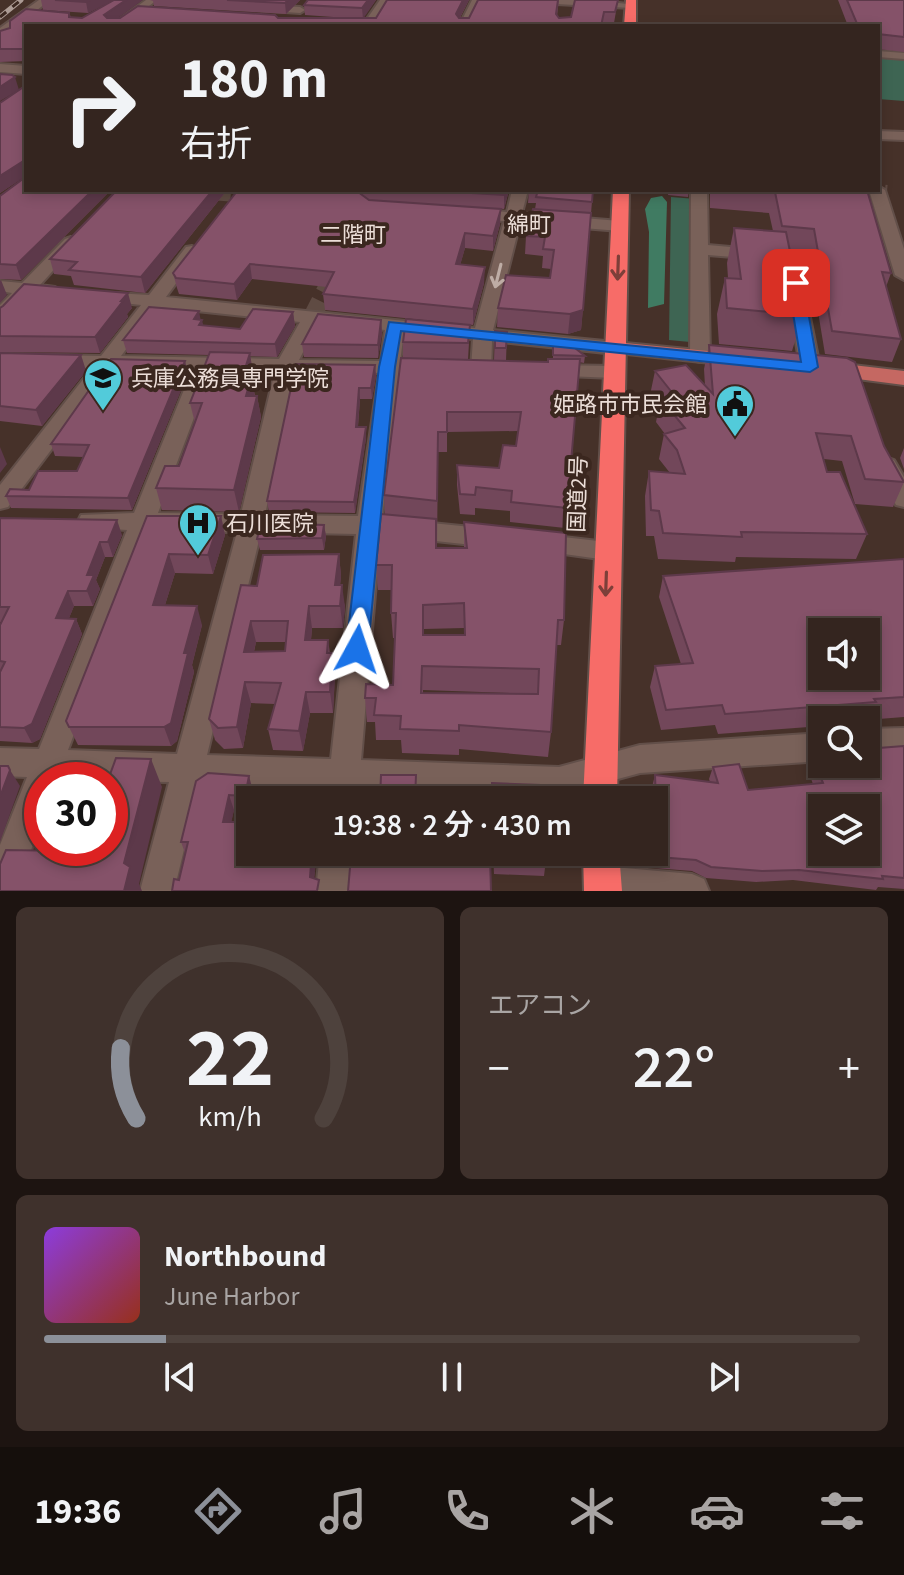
<!DOCTYPE html>
<html lang="ja">
<meta charset="utf-8">
<style>
:root{--surface:#34251f;--page:#3f312c;--text:#f1f3f6;--muted:#a9a5a4;--line:#4e423d;--accent:#8c9099}
body{margin:0;font-family:"Source Sans 3","Noto Sans JP",sans-serif;background:var(--page);color:var(--text);height:100vh;display:flex;flex-direction:column;font-size:30px;white-space:nowrap}
*{box-sizing:border-box;margin:0}
p{font-size:26px;color:var(--muted)}
.icon{flex:none;width:44px;height:44px;fill:none;stroke:currentColor;stroke-width:2;stroke-linecap:round;stroke-linejoin:round}
.map{position:relative;height:891px;overflow:hidden}
.side{display:flex;flex-direction:column;gap:16px;padding:16px;background:#1d1411;flex:1}
.side>*{flex:none}
.top-card{position:absolute;left:24px;top:24px;width:856px;height:168px;border-radius:0px;box-shadow:0 4px 12px #0003,0 0 0 2px var(--line);background:#34251f;color:var(--text);overflow:hidden}
.tools{position:absolute;left:808px;top:618px;display:grid;gap:16px}
.tools a{display:grid;place-items:center;width:72px;height:72px;border-radius:0px;background:var(--surface);box-shadow:0 4px 12px #0003,0 0 0 2px var(--line);font-size:40px}
.speed{position:absolute;left:24px;top:762px;display:flex;gap:16px;font-size:40px;font-weight:700;text-align:center}
.speed>*{display:grid;place-content:center;width:104px;height:104px;border-radius:50%;background:var(--surface);box-shadow:0 4px 12px #0003,0 0 0 2px var(--line);line-height:1}
.speed .limit{border:12px solid #d22;background:#fff;color:#111}
.pin{position:absolute;display:grid;place-items:center;width:68px;height:68px;color:#fff;margin:-34px;border-radius:16px;box-shadow:0 4px 12px #0006}
.me{position:absolute;width:88px;margin:-44px;rotate:5deg;stroke-linejoin:round;filter:drop-shadow(0 0 6px #0008)}
.turn{display:flex;align-items:center;gap:28px;height:168px;padding:0 24px;font-size:36px}
.turn .icon{width:104px;height:104px;stroke-width:2.5}
.turn b{display:block;font-size:56px;line-height:68px}
.big{font-size:60px;font-weight:600;line-height:1.1}
.side .tile{flex:1;display:flex;flex-direction:column;justify-content:center;gap:12px;min-width:0;padding:0 28px;border-radius:12px;background:var(--page)}
.side .dial{align-items:center;gap:0}
.dial svg{height:208px;overflow:visible;fill:none;stroke:var(--line);stroke-width:7;stroke-linecap:round;text-anchor:middle}
.dial text{fill:var(--text);stroke:none}
.song{display:flex;align-items:center;gap:24px}
.cover{width:96px;height:96px;border-radius:12px;background:linear-gradient(135deg,hsl(270 70% 55%),hsl(10 70% 35%))}
.played{height:8px;border-radius:4px;background:linear-gradient(90deg,var(--accent) 15%,var(--line) 15%)}
.keys{display:flex;justify-content:space-around;direction:ltr}
.heat{display:flex;justify-content:space-between;align-items:center;font-size:44px;direction:ltr}
.side .tiles{flex:1;display:grid;gap:16px;grid-template-columns:1fr 1fr}
.tile:last-child{grid-column:span 2}
.trip{position:absolute;left:236px;top:786px;width:432px;height:80px;border-radius:0px;background:var(--surface);box-shadow:0 4px 12px #0003,0 0 0 2px var(--line);font-weight:600;line-height:80px;text-align:center}
.dock{display:flex;height:128px;justify-content:space-around;align-items:center;background:#150f0c;color:var(--muted)}
.dock .icon{width:56px;height:56px}
.dock .selected{color:var(--accent)}
.dock b{font-size:36px;color:var(--text)}
.map>svg:first-child{display:block}
.green{fill:#3e6553}
.forest{fill:#407b62}
.lines{fill:none;stroke-linecap:round;stroke-linejoin:round}
.minor-tunnel-far1{stroke:#5f4b43;stroke-width:14;stroke-dasharray:14 7;stroke-linecap:butt}
.minor-tunnel{stroke:#5f4b43;stroke-width:18;stroke-dasharray:18 9;stroke-linecap:butt}
.minor-casing{stroke:#624f49;stroke-width:4}
.major-casing{stroke:#624f49;stroke-width:4}
.highway-casing{stroke:#624f49;stroke-width:4}
.minor{fill:#796159;fill-rule:evenodd}
.major{fill:#c56862;fill-rule:evenodd}
.highway{fill:#f76c68;fill-rule:evenodd}
.rail-casing{stroke:#ac9b94;stroke-width:5}
.rail{stroke:#3b271f;stroke-width:3;stroke-dasharray:8;stroke-linecap:butt}
.wall{fill:#72475a;fill-rule:evenodd}
.shaded-wall{fill:#5d394a}
.building{fill:#855269;stroke:#5d394a;stroke-width:2;fill-rule:evenodd}
.oneway{stroke:#7d3f39}
.oneway2{stroke:#beaca5}
.route{fill:#1a73e8;stroke:#114b97;stroke-width:2}
.labels{text-anchor:middle;stroke-width:8;stroke-linejoin:round;paint-order:stroke}
.far-quarter-label{font-size:22px;fill:#ecded8;stroke:#3b271f}
.poi-label{font-size:22px;fill:#ecded8;stroke:#3b271f;text-anchor:start}
.street-label{font-size:22px;fill:#ecded8;stroke:#3b271f}
</style>
<div class="map">
<svg width="904" height="891" viewBox="0 0 904 891">
<rect width="100%" height="100%" fill="#463129"/>
<path class="green" d="M878,57L904,59V101L878,99Z
M671,197L696,199L690,342L669,340Z"/>
<path class="forest" d="M662,196L667,202L664,304L648,308L649,232L645,209L651,198Z"/>
<g class="lines">
<path class="minor-tunnel-far1" d="M175,190L261,197
M864,190L887,192"/>
<path class="minor-tunnel" d="M312,317L337,268"/>
<g class="minor-casing">
<path id="minor" d="M39,0H50L10,31L12,36L0,41V28Z
M146,0H157L122,26H110Z
M380,0H390L372,26H362Z
M472,0H482L469,26H459Z
M533,0H593L636,5L631,8L538,3Z
M260,5L300,7L305,10L300,13L256,10V6Z
M878,51L904,53V59L878,57Z
M0,64L26,66V74L0,72Z
M878,131L904,132V140L878,139Z
M878,186L885,190L904,249V280L895,275L869,190H878Z
M512,190H528L522,213L620,221L628,226L620,231L520,223L493,330L615,342L625,348L615,354L492,341L491,369L481,375L471,369L473,339L404,332L400,362H427L437,368L427,374L399,373L382,518L491,529L500,532L503,538L500,544L491,547L380,535L361,760L559,767L640,745L822,733V761L640,773L559,795L359,789L358,800H326L328,787L200,783L174,891H140L169,782L42,780V821L17,887L15,891H0V845L27,777L0,776V748L39,749L127,530L81,527L78,521L81,515L134,513L192,370L113,368L8,507L0,509V485L92,368L0,366V354L101,356L141,305L97,300L94,296L97,292L149,295L186,247L192,246L200,251L166,297L475,328L504,221L473,219L465,214L473,209L507,212ZM158,307L300,322L279,359L121,356ZM318,323L385,330L381,361L299,360ZM212,370L275,371L241,514L158,513ZM295,371L379,373L358,516L265,515ZM151,531L237,532L177,754L68,750ZM261,532L356,534L331,759L207,755Z
M691,190H707L708,245L797,253L820,367L817,371L810,373L800,367L783,261L708,255L710,356L700,362L693,360L690,356Z
M71,237L79,242L40,285L55,287L58,291L55,295L31,294L7,320L0,322V305L12,293L0,291V281L22,283L65,239Z
M549,365L614,366L624,372L614,378L542,375L539,371Z
M886,457L894,460L904,477V507L896,505L875,465L878,460Z
M537,534L607,542L616,544L619,551L616,558L607,560L528,549L525,543L528,537Z
M904,728V754L866,757V729Z
M320,852H354L350,891H316Z
M602,866L692,874L704,879L709,891H588L585,883L590,871Z"/>
</g>
<g class="major-casing">
<path id="major" d="M615,342L739,354L750,360L739,366L608,352L604,348L608,344Z
M827,362L904,371V385L819,374L816,369L819,364Z"/>
</g>
<g class="highway-casing">
<path id="highway" d="M626,0H636V26H624Z
M613,190H629L617,800H583Z
M583,852H619L622,891H584Z"/>
</g>
<use href="#minor" class="minor"/>
<use href="#major" class="major"/>
<use href="#highway" class="highway"/>
<g class="rail-casing">
<path id="rail" d="M0,17L21,0"/>
</g>
<use href="#rail" class="rail"/>
</g>
<path class="wall" d="M41,0H113L88,13L43,10Z
M150,0H300L286,14L154,6L153,1Z
M308,0H376L363,18H376L387,0H469L460,18H469L559,0L557,16L559,18L571,17L618,0L614,23H603L602,26H26V61L0,62V31L69,13L71,17L347,18L305,15L304,5Z
M838,0H904V52L878,49V26H848Z
M25,86L26,190H111L21,280L0,279V196L24,178V177L0,193V103Z
M227,190L145,293L74,285L71,276L54,274L50,259Z
M238,190H509L504,209L465,207L500,224L493,251L465,248L460,265L484,283L473,325L325,310L323,294L327,287L252,279L237,300L179,294L177,288L173,273Z
M529,190H593L581,330L568,334L497,327L498,308L550,278L551,269L542,268L543,256L525,254L526,236L535,209L536,203H528Z
M669,190H689L688,197L668,195Z
M710,190H867L891,273L886,287L901,339L892,362L825,354L808,251L790,249L803,315L792,351L719,344L717,314L725,278H728L727,263L734,228L773,231L769,213L710,208Z
M0,308H132L127,314L128,317L100,353L0,352Z
M293,312L295,326L277,357L250,356L253,374L252,379L255,396H257L261,417L239,512L162,510L156,488L179,466L195,423L190,403L209,355L127,353L123,340L201,320L203,326L240,329Z
M381,320L382,333L378,358L304,357L302,344Z
M470,325L468,360H494L495,331L507,332L506,361L548,362L553,359V343L585,356L584,363L579,362L565,528L510,522V511L475,508V515L460,514L457,485V465L499,468L516,446L518,431L447,432V452H438L437,548H464V522L564,620L561,645H556L551,732L548,757L459,749V755L402,753L401,740H376L375,722H367L365,698L393,685L395,638H393L391,613L392,590H378L376,565L385,514L384,495L403,358V342ZM464,628V635H424V629ZM423,690L536,694L423,693Z
M709,345L884,446L904,482L893,507L855,504L842,461L824,459L827,472L867,534L856,559L736,557L735,562L658,559L654,536H646L645,496L649,471L670,473L659,459L664,434H665L656,422L659,406L650,395L655,371L705,386L704,369Z
M0,353L81,355L86,371L42,426L0,421Z
M375,365L376,376L372,399H360L358,427L366,438L355,513L269,512L267,501Z
M188,373L132,510L11,508L6,496L29,490L77,471L83,457L55,456L51,444Z
M904,448V469L900,458Z
M147,516H221L225,535L213,574L175,573L165,605L202,625L192,665L194,672L177,741L171,746L78,745L66,721Z
M0,518L122,535L113,557H105L96,580L100,589L93,606H74L69,618L76,619L82,634L40,739L32,743L0,741V625L2,622H0Z
M324,525L326,536L324,550H260L257,539Z
M339,554L341,576L340,585L345,607L343,628H312L311,640H328L330,653H332L335,674L333,713H310L303,751L273,750L268,729L275,704L251,703L243,748L224,749L215,740L209,719L257,586ZM256,642H286L285,651L254,652Z
M904,559V717L866,720H822V726L718,734L715,725L661,730L650,687L655,666L681,664L659,597L663,576Z
M904,746V889L878,887L876,890L793,880L756,882L706,878L692,871L654,868V800H652V787L655,775L710,782L709,779L713,767L748,790L813,784L806,765L811,754ZM822,808H866V852L822,831L813,811L822,810Z
M56,770L68,771L73,780H42V837H39L31,824L37,808V791L42,779Z
M196,781L253,791L252,800H250V810H234L231,822L317,852L314,878L179,880L185,853L181,842Z
M493,852H547L544,876L494,874Z"/>
<path class="shaded-wall" d="M90,0H113L88,13L86,2Z
M126,0H143L107,26L104,15Z
M288,0H300L286,14L285,3Z
M368,0H376L363,19L362,8Z
M463,0H469L456,25V14Z
M15,77L19,90L0,101V87Z
M22,162L26,176L0,193V176Z
M93,190H111L21,280L16,265Z
M213,190H227L145,293L141,277Z
M506,190H509L504,209V195Z
M501,209L500,224L493,251V236Z
M465,233V248L456,280V264Z
M250,264L252,279L237,300L234,284Z
M485,267L484,283L473,325V309Z
M1,280L7,295L0,303V281Z
M128,293L132,308L127,314L128,317L100,353L95,337Z
M583,310L581,330L568,334L570,314Z
M199,311L201,322L202,320L205,333L194,319Z
M293,312L295,326L277,357L275,344Z
M381,320L382,333L378,358V345Z
M250,353L253,374L252,379L255,399L246,396L242,378Z
M81,355L86,371L42,426L36,410Z
M185,361L188,373L132,510L128,498Z
M375,365L376,376L372,399L371,388Z
M359,388L360,399L357,438L356,427Z
M257,396L261,417L239,512L234,490Z
M366,427V438L355,513L354,502Z
M0,447L7,464L0,473Z
M221,516L225,535L213,574L208,555Z
M117,520L122,535L113,557L108,542Z
M324,525L326,536L324,550L322,538Z
M100,542L105,557L96,580L100,589L93,606L87,591V575Z
M169,554L175,573L159,624L153,605Z
M339,554L341,576L338,607L335,585Z
M342,585L345,607L343,628L340,606Z
M68,591L74,606L63,633L56,618Z
M197,606L202,625L192,665L194,672L177,741L171,746L164,727Z
M309,606L312,628L309,661L305,640Z
M76,619L82,634L40,739L32,743L24,728Z
M251,621L256,642L249,673L244,652Z
M332,653L335,674L333,713L330,692Z
M245,682L251,703L243,748L237,727Z
M306,692L310,713L303,751L299,731Z
M151,759L162,787L139,884L142,891H124V863Z
M10,770L20,786L0,842V797Z
M68,771L73,780H64Z
M249,776L253,791L252,800H250V810L245,796Z
M229,795L234,810L228,837L223,822Z
M312,852H317L313,891L310,877Z"/>
<path class="building" d="M55,0H90L86,2Z
M114,0H126L104,15L107,18H120L138,6L275,15L278,18H376L387,0H463L456,14L459,18H469L478,0H558L556,14L559,18L571,17L575,0H618L615,12H604L601,26H26V49H0V31L10,28V21L26,9L69,13V17L82,18Z
M227,0H288L285,3Z
M308,0H368L362,8L304,5Z
M847,0H904V37L878,34V26H858Z
M754,23L811,26H755Z
M0,74L12,75L15,77L0,87Z
M25,86L26,190H93L16,265L0,264V196L24,178L22,162L0,176V103Z
M117,190H213L141,277L69,270L77,262L50,259Z
M238,190H360L358,192L369,200L501,209L493,236L465,233L456,264L485,267L473,309L323,294L334,272L250,264L234,284L176,278L173,273Z
M421,190H506L504,195Z
M538,190H593L592,202L536,197Z
M747,190H867L891,273L882,272L901,339L832,331L814,229L782,226L775,192Z
M533,209L591,213L583,310L570,314L498,308L506,275L550,278L554,250L543,249L545,237L526,236Z
M734,228L786,232L803,315L727,308L725,278L741,279Z
M24,284L128,293L121,301H123L95,337L0,336V308L3,306Z
M149,307L199,311L194,319L202,320L199,325L240,329L253,309L293,312L275,344L123,340Z
M318,314L381,320L378,345L302,344Z
M406,319L470,325L468,343L403,342Z
M495,331L507,332L506,348H495Z
M553,343L570,344L585,356L553,355Z
M709,345L847,358L855,362L884,446L904,482L865,479L851,436L816,433L827,472H840L867,534L741,532L742,537L663,533L659,511L651,510L649,471L685,474L677,450L664,434L685,428L660,398L674,395L655,371L686,365L713,394Z
M210,352L250,353L242,378H251L246,396H257L234,490L156,488L165,466H179L202,403H190Z
M0,353L81,355L36,410L0,406Z
M401,358L548,362V359H580L567,508L511,502L512,491L476,487L475,495L460,494L457,465L499,468L503,445L516,446L521,412H447V432H438L437,501L384,495Z
M111,359L185,361L128,498L6,496L10,489L29,490L38,471H77L89,445L51,444Z
M296,364L375,365L371,388H359L356,427H366L354,502L267,501Z
M381,514L436,519V548H467L464,522L566,533L564,620H558L551,732L459,725V731L400,729L401,716L374,715L376,698H365L366,684L393,685L396,613H391L392,565H376ZM464,603L465,635H423V605ZM422,666L539,669L538,694L421,693Z
M147,516H221L208,555L169,554L153,605L197,606L184,653H188L171,723L164,727H69L66,721Z
M0,518L117,520L108,542H100L87,575H94L87,591H68L56,618L76,619L32,724L24,728L0,727V672L5,662L0,661V625L9,607H0Z
M261,523L324,525L322,538L257,539Z
M339,554L335,585H342L340,606H309L305,640H328L327,653H332L330,692H306L299,731L268,729L281,683L245,682L237,727L218,728L209,719L241,585L257,586L263,555ZM251,621H288L285,651L244,652Z
M904,559V697L874,699L876,702L725,714L722,705L666,710L655,666L693,663L663,576ZM822,632H866V676H822Z
M904,746V878L882,876L883,879L799,870L762,871L711,867L696,860L658,857L655,775L718,783L713,767L739,764L748,790L823,783L811,754L822,753V764H866V749ZM842,798L845,808H866V852H822V831L809,801Z
M116,758L151,759L124,863L130,867L124,891H0V864L6,850L69,851L70,848H110V780H108Z
M0,766H8L10,770L0,797Z
M56,770L68,771L64,780H42V824H31L37,808V791L42,779Z
M208,773L249,776L245,796L229,795L223,822H250V852H312L310,877L319,880L317,891H172L174,879L179,880L188,842H181L196,781Z
M381,775H416L415,800H380Z
M492,783L540,785L541,795L549,796V800H492Z
M377,852H414V856H490L491,891H348L351,856H377Z
M494,852H547L546,863L495,861Z"/>
<defs><path id="oneway-shaft" d="M-6 0H5M1.5-3L5.5 0L1.5 3" fill="none" stroke-width="1.6" stroke-linecap="round" stroke-linejoin="round" transform="scale(2)"/></defs>
<g class="oneway">
<use href="#oneway-shaft" transform="translate(618 268) rotate(92)"/>
<use href="#oneway-shaft" transform="translate(606 584) rotate(92)"/>
</g>
<use class="oneway2" href="#oneway-shaft" transform="translate(498 276) rotate(104)"/>
<path class="route" d="M796,278L803,283L818,367L810,372L401,331L395,367L368,649L365,656L357,658L349,656L346,649L379,367L389,322L801,362L788,283Z"/>
<defs>
<g id="university-pin" transform="scale(2)"><path d="M0 17L-7.5 6A9.5 9.5 0 1 1 7.5 6Z" fill="#52cbda" stroke="#3b271f"/><path d="M0-5L7-2L0 1L-7-2ZM-4 1L0 2.5L4 1V4Q0 6-4 4Z" fill="#111"/></g>
<g id="civic-pin" transform="scale(2)"><path d="M0 17L-7.5 6A9.5 9.5 0 1 1 7.5 6Z" fill="#52cbda" stroke="#3b271f"/><path d="M-.6-6.5H3V-4.5H.6V-3L4-1V1h2V6H-6V1h2V-1L-.6-3ZM-1.2 2.5V6h2.4V2.5Z" fill="#111"/></g>
<g id="hospital-pin" transform="scale(2)"><path d="M0 17L-7.5 6A9.5 9.5 0 1 1 7.5 6Z" fill="#52cbda" stroke="#3b271f"/><path d="M-5-5h3v3.5h4V-5h3V5h-3V1.5h-4V5h-3Z" fill="#111"/></g>
</defs>
<g fill-rule="evenodd">
<use href="#university-pin" x="103" y="378"/>
<use href="#civic-pin" x="735" y="404"/>
<use href="#hospital-pin" x="198" y="523"/>
</g>
<g class="labels">
<g class="far-quarter-label">
<text x="529" y="232">綿町</text>
<text x="353" y="242">二階町</text>
</g>
<g class="poi-label">
<text x="131" y="386">兵庫公務員専門学院</text>
<text x="707" y="412" text-anchor="end">姫路市市民会館</text>
<text x="226" y="531">石川医院</text>
</g>
<g class="street-label">
<text transform="translate(577 494) rotate(-88)" y="8">国道2号</text>
</g>
</g>
</svg>
<div class="tools">
<a><svg class="icon" aria-label="sound" viewBox="0 0 24 24"><path d="M4 9h4l5-4v14l-5-4H4zM17 9q2 3 0 6"/></svg></a>
<a><svg class="icon" aria-label="search" viewBox="0 0 24 24"><circle cx="10" cy="10" r="6"/><path d="M15 15l6 6"/></svg></a>
<a><svg class="icon" aria-label="layers" viewBox="0 0 24 24"><path d="M12 4l9 5-9 5-9-5zM3 14l9 5 9-5"/></svg></a>
</div>
<div class="speed"><div class="limit">30</div></div>
<div class="pin" style="left:796px;top:283px;background:#d93025"><svg class="icon" aria-label="arrive" viewBox="0 0 24 24"><path d="M6 21V4h12l-3 4 3 4H6"/></svg></div>
<svg class="me" style="left:357px;top:649px" viewBox="-20 -20 40 40"><path d="M0-17L14 15 0 8-14 15z" fill="#1a73e8" stroke="#fff" stroke-width="4"/></svg>
<div class="trip">19:38 · 2 分 · 430 m</div>
<div class="top-card">
<div class="turn"><svg class="icon" aria-label="right" viewBox="0 0 24 24"><path d="M7 20v-9h11M14 6l5 5-5 5"/></svg><div><b>180 m</b>右折</div></div>
</div>
</div>
<section class="side">
<div class="tiles">
<div class="tile dial"><svg viewBox="0 0 100 80">
<path d="M14 69A42 42 0 1 1 86 69"/>
<path d="M14 69A42 42 0 0 1 8 42" stroke="#8c9099"/>
<text x="50" y="56" font-size="32" font-weight="700">22</text>
<text x="50" y="72" font-size="11">km/h</text>
</svg></div>
<div class="tile"><p>エアコン</p>
<div class="heat"><a>−</a><b class="big">22°</b><a>+</a></div>
</div>
<div class="tile">
<div class="song"><i class="cover"></i><div><b>Northbound</b><p>June Harbor</p></div></div>
<div class="played"></div>
<div class="keys"><svg class="icon" aria-label="previous" viewBox="0 0 24 24"><path d="M18 5L8 12l10 7zM5 5v14"/></svg><svg class="icon" aria-label="pause" viewBox="0 0 24 24"><path d="M8 5v14M16 5v14"/></svg><svg class="icon" aria-label="next" viewBox="0 0 24 24"><path d="M6 5l10 7-10 7zM19 5v14"/></svg></div>
</div>
</div>
</section>
<nav class="dock">
<b>19:36</b>
<svg class="icon selected" aria-label="directions" viewBox="0 0 24 24"><path d="M12 3l9 9-9 9-9-9zM9 14v-3h6M13 9l2 2-2 2"/></svg>
<svg class="icon" aria-label="music" viewBox="0 0 24 24"><path d="M9 18V5l10-2v13"/><circle cx="6" cy="18" r="3"/><circle cx="16" cy="16" r="3"/></svg>
<svg class="icon" aria-label="phone" viewBox="0 0 24 24"><path d="M5 4h4l2 5-3 2q2 4 5 5l2-3 5 2v4C11 20 4 13 5 4z"/></svg>
<svg class="icon" aria-label="climate" viewBox="0 0 24 24"><path d="M12 3v18M4 7l16 10M4 17L20 7"/></svg>
<svg class="icon" aria-label="car" viewBox="0 0 24 24"><path d="M5 17H2v-5l4-1 3-4h7l3 4 3 1v5h-3M9 17h6M6 11h13"/><circle cx="7" cy="17" r="2"/><circle cx="17" cy="17" r="2"/></svg>
<svg class="icon" aria-label="filters" viewBox="0 0 24 24"><path d="M4 7h16M4 17h16"/><circle cx="9" cy="7" r="2"/><circle cx="15" cy="17" r="2"/></svg>
</nav>
